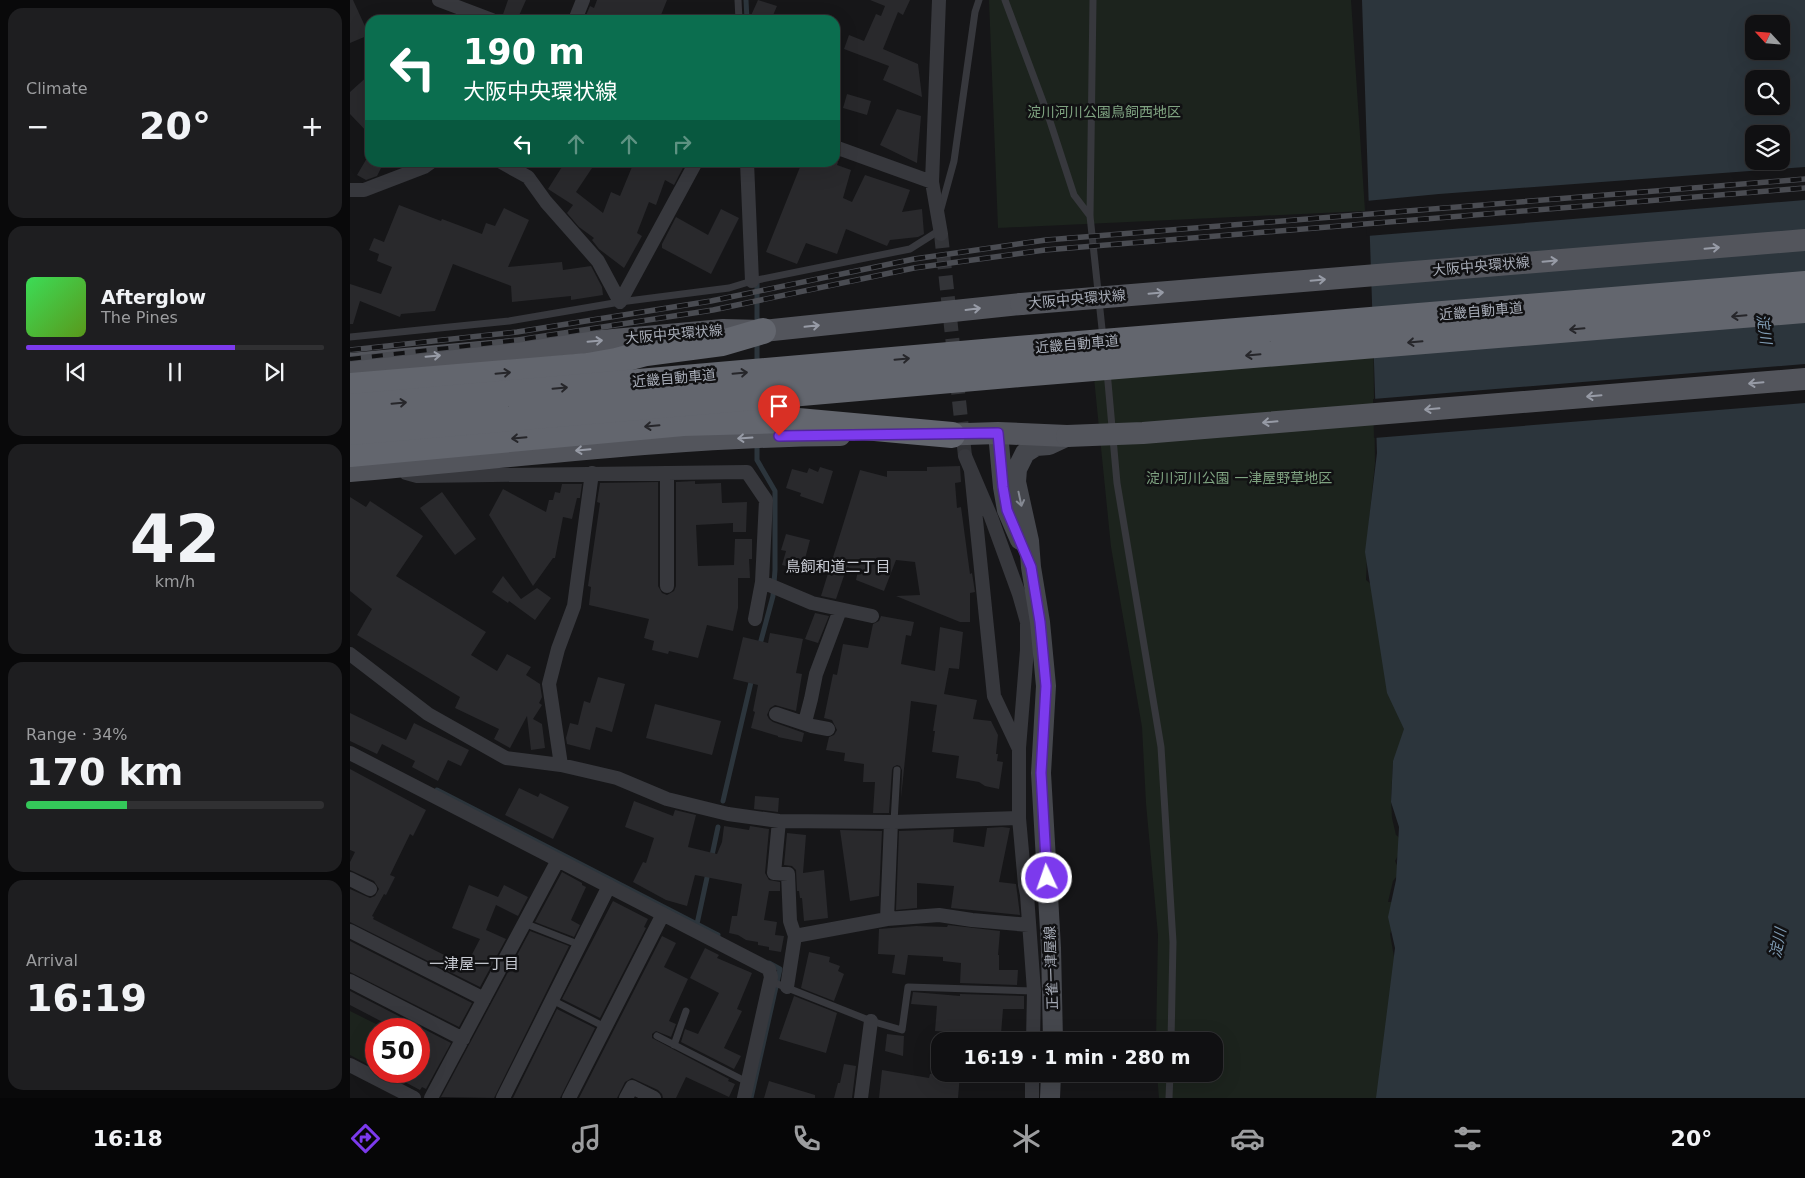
<!DOCTYPE html>
<meta charset="utf-8">
<style>
:root{--surface:#101012;--page:#1e1e20;--text:#f1f3f6;--muted:#9c9d9f;--line:#303032;--accent:#7c3aed}
body{margin:0;font-family:"DejaVu Sans","Noto Sans JP",sans-serif;background:var(--page);color:var(--text);height:100vh;display:flex;flex-direction:column;font-size:19px;white-space:nowrap}
*{box-sizing:border-box;margin:0}
p{font-size:16px;color:var(--muted)}
.icon{flex:none;width:28px;height:28px;fill:none;stroke:currentColor;stroke-width:2;stroke-linecap:round;stroke-linejoin:round}
.map{position:relative;flex:1;overflow:hidden}
.side{display:flex;flex-direction:column;gap:8px;padding:8px;background:#09090a;width:350px}
.side>*{flex:none}
.guide{position:absolute;left:15px;top:15px;width:475px;height:152px;border-radius:15px;box-shadow:0 5px 20px #0002,0 0 0 1px var(--line);background:#0b6e4f;color:#fff;overflow:hidden}
.needle{width:32px;rotate:296deg}
.tools{position:absolute;left:1395px;top:15px;display:grid;gap:10px}
.tools a{display:grid;place-items:center;width:45px;height:45px;border-radius:10px;background:var(--surface);box-shadow:0 5px 20px #0002,0 0 0 1px var(--line);font-size:25px}
.speed{position:absolute;left:15px;top:1018px;display:flex;gap:10px;font-size:25px;font-weight:700;text-align:center}
.speed>*{display:grid;place-content:center;width:65px;height:65px;border-radius:50%;background:var(--surface);box-shadow:0 5px 20px #0002,0 0 0 1px var(--line);line-height:1}
.speed .limit{border:8px solid #d22;background:#fff;color:#111}
.pin{position:absolute;display:grid;place-items:center;width:42px;height:42px;color:#fff;margin:-51px -21px;border-radius:50% 50% 50% 0;rotate:-45deg;box-shadow:0 0 5px #0007}
.pin .icon{rotate:45deg}
.me{position:absolute;width:55px;margin:-28px;rotate:357deg;stroke-linejoin:round;filter:drop-shadow(0 0 4px #0008)}
.turn{display:flex;align-items:center;gap:18px;height:105px;padding:0 15px;font-size:22px}
.turn .icon{width:65px;height:65px;stroke-width:2.5}
.turn b{display:block;font-size:35px;line-height:42px}
.lanes{display:flex;align-items:center;height:48px;padding:0 15px;background:#0003;justify-content:center;gap:25px;direction:ltr}
.lanes .off{opacity:.35}
.big{font-size:38px;font-weight:600;line-height:1.1}
.side .card{flex:1;display:flex;flex-direction:column;justify-content:center;gap:8px;min-width:0;padding:0 18px;border-radius:15px;background:var(--page)}
.side .dial{align-items:center;gap:0}
.dial b{font-size:65px;line-height:1}
.song{display:flex;align-items:center;gap:15px}
.cover{width:60px;height:60px;border-radius:8px;background:linear-gradient(135deg,hsl(130 70% 55%),hsl(90 70% 35%))}
.played{height:5px;border-radius:2px;background:linear-gradient(90deg,var(--accent) 70%,var(--line) 70%)}
.keys{display:flex;justify-content:space-around;direction:ltr}
.heat{display:flex;justify-content:space-between;align-items:center;font-size:28px;direction:ltr}
.charge{height:8px;border-radius:4px;background:linear-gradient(90deg,#34c759 34%,var(--line) 0)}
.trip{position:absolute;left:581px;top:1032px;width:292px;height:50px;border-radius:15px;background:var(--surface);box-shadow:0 5px 20px #0002,0 0 0 1px var(--line);font-weight:600;line-height:50px;text-align:center}
.tab-bar{display:flex;height:80px;justify-content:space-around;align-items:center;background:#060607;color:var(--muted)}
.tab-bar .icon{width:35px;height:35px}
.tab-bar .on{color:var(--accent)}
.tab-bar b{font-size:22px;color:var(--text)}
main{display:flex;flex:1;min-height:0}
.map>svg:first-child{display:block}
.green{fill:#1c231d}
.water{fill:#2c353c;fill-rule:evenodd}
.pier{fill:#161618}
.lines{fill:none;stroke-linecap:round;stroke-linejoin:round}
.stream{stroke:#2c353c;stroke-width:5}
.building{fill:#29292c}
.street-tunnel{stroke:#333438;stroke-width:14;stroke-dasharray:14 7;stroke-linecap:butt}
.lane{stroke:#37383d;stroke-width:7}
.street{stroke:#37383d;stroke-width:14}
.secondary{stroke:#45474d;stroke-width:20}
.primary{stroke:#53555c;stroke-width:22}
.highway{stroke:#63666e;stroke-width:26}
.rail-casing{stroke:#4a4c52;stroke-width:5.5}
.rail{stroke:#111113;stroke-width:4;stroke-dasharray:11;stroke-linecap:butt}
.primary-bridge{stroke:#53555c;stroke-width:22}
.highway-bridge{stroke:#63666e;stroke-width:26}
.oneway{stroke:#979ba6}
.oneway2{stroke:#26262a}
.oneway3{stroke:#858993}
.route-casing{stroke:#51269a;stroke-width:12}
.route{stroke:#7c3aed;stroke-width:9}
.labels{text-anchor:middle;stroke-width:5;stroke-linejoin:round;paint-order:stroke}
.park-label{font-size:14px;fill:#7fa381;stroke:#111113}
.street-label{font-size:14px;fill:#a8adb8;stroke:#111113}
.water-label{font-size:15px;font-style:italic;fill:#7f9bb3;stroke:#111113}
.neighbourhood-label{font-size:15px;fill:#c9ccd4;stroke:#111113}
</style>
<main>
<section class="side">
<div class="card"><p>Climate</p>
<div class="heat"><a>−</a><b class="big">20°</b><a>+</a></div>
</div>
<div class="card">
<div class="song"><i class="cover"></i><div><b>Afterglow</b><p>The Pines</p></div></div>
<div class="played"></div>
<div class="keys"><svg class="icon" aria-label="previous" viewBox="0 0 24 24"><path d="M18 5L8 12l10 7zM5 5v14"/></svg><svg class="icon" aria-label="pause" viewBox="0 0 24 24"><path d="M8 5v14M16 5v14"/></svg><svg class="icon" aria-label="next" viewBox="0 0 24 24"><path d="M6 5l10 7-10 7zM19 5v14"/></svg></div>
</div>
<div class="card dial"><b>42</b><p>km/h</p></div>
<div class="card"><p>Range · 34%</p><b class="big">170 km</b><div class="charge"></div></div>
<div class="card"><p>Arrival</p><b class="big">16:19</b></div>
</section>
<div class="map">
<svg width="1455" height="1098" viewBox="0 0 1455 1098">
<rect width="100%" height="100%" fill="#161618"/>
<path class="green" d="M639,0H1001L1015,211L648,228Z
M1023,328L1025,463L1018,532L1016,580L1030,592L1057,731L1043,761L1041,798L1042,818L1046,835L1054,841L1050,852L1045,861L1050,872L1043,881L1038,902H1052L1040,934L1046,968L1030,1098H809L807,1074H865V1041H806L808,935L796,803L792,727L761,547L742,358Z
M0,1011L36,1029H26V1056L21,1066L0,1055Z"/>
<path class="water" d="M1012,0H1455V1098H1026L1045,948L1038,917L1046,880L1049,827L1041,802L1043,761L1054,729L1037,693L1015,552L1027,453ZM1404,24H1431V51H1404ZM1404,79H1431V106H1404ZM1404,134H1431V161H1404Z"/>
<path class="pier" d="M1455,167V200L1017,236L1016,201L1089,194Z
M1455,364V403L1024,438L1023,399Z"/>
<g class="lines">
<path class="stream" d="M396,0L397,20
M407,324V278
M407,364V340
M407,443V460L425,491V570L423,596L409,648
M87,790L368,935
M373,801L402,678
M361,860L368,827
M347,924L358,873
M401,1098L430,969L419,963"/>
</g>
<path class="building" d="M0,0H3L19,35L0,43Z
M158,0H176L167,20H151Z
M247,0H317L309,20H234L240,6L244,8Z
M408,0L427,6L421,20H399Z
M520,0H560L553,15L548,12L533,49L568,64L572,97L533,80L539,66L494,49L499,35L514,41L526,14L531,16L535,6Z
M20,74V135L0,114V92Z
M497,94L521,101L517,115L493,108Z
M547,109L571,116L567,163L530,145Z
M17,158L20,159V162H26L32,166L27,176L16,180L7,175Z
M215,162H246L226,192L253,213L261,192L270,196L284,162H336L324,185L315,180L306,205L299,202L287,233L292,236L274,268L249,249L242,240L244,238L229,227L217,213L223,205L198,189Z
M452,162H488L487,165L501,170L493,198L502,202L515,175L560,190L552,212L572,209L574,234L568,237L540,240L537,246L496,229L487,254L456,243L447,264L416,252Z
M49,205L91,221L92,219L132,234L136,223L145,226L154,208L179,220L158,267L212,262L213,270L241,266L252,287L253,295L221,300V296L162,302L161,286L103,264L85,311L51,314L50,317L10,301L3,324H0V284L31,294L42,267L27,261L29,254L19,250L24,238L34,242Z
M371,209L389,218L361,274L312,248V244L326,217L358,235Z
M610,466L611,482L605,483L607,508L611,507L620,574L622,573L625,592L620,593V622H610L546,596L570,595L565,562L546,560L534,591L506,580L508,571L497,567L486,599L471,596L510,470L537,477V471H577V467Z
M470,467L483,471L473,504L450,496L451,493L436,488L442,469L457,473L459,468L468,472Z
M345,481V484L371,483L372,503L397,502L396,532H383V523L346,525L348,566L384,565L385,539H402V559H399L400,578H388V608L383,631L357,625L348,658L319,651L318,654L302,650L304,641L294,638L299,619L239,605L241,587L238,586L250,503L247,502L250,483L308,482V586L312,593L317,595L324,591L326,586V482Z
M212,484H232L230,498H227L222,519L213,517L205,558H203L183,586L139,515L153,489L196,512L199,500H203L205,492L210,493Z
M92,492L126,539L105,555L70,508Z
M0,497L16,507L20,501L73,536L46,576L136,632L121,655L147,671L157,654L181,667L176,675L190,684L192,697L189,703L192,705L183,719L192,724L195,748L181,750L177,716L160,748L144,739L149,729L105,708L110,697L7,635L22,609L0,591Z
M436,534L460,540L452,570L432,565L436,551L431,550Z
M153,576L171,599L187,588L201,598L185,620L159,601L158,603L142,592Z
M465,613L479,616L468,643L455,639Z
M531,616L564,622L561,636L556,635L551,664L585,671L590,627L613,632L609,669L599,668L594,694L627,700L623,719L641,721L648,735L646,754H648L647,761L653,762L649,789L635,786L629,782L606,778L609,756L582,752L585,731H583L587,705L561,701L551,798L552,770L550,766L547,765L543,767L542,770L539,813H523L525,782H513L514,764L494,761L495,753L476,750L479,737L484,735L487,730L482,720L474,718L483,674L487,675L493,644L518,648L523,624L529,621Z
M420,633L453,639L446,673L452,674L446,711L425,705L420,708L417,715L419,719L423,722L454,733L452,742L428,737V736L401,728L405,712L403,711L408,685L383,679L393,637L418,643Z
M248,677L275,684L262,732L246,727L240,750L217,744L216,738L220,723L228,725L234,701L240,703Z
M305,704L371,721L362,755L296,738Z
M0,713L56,740L64,723L119,750L111,766L98,760L88,781L62,767L65,761L32,744L27,754L0,741Z
M0,769L76,810L63,836L60,834L40,875L45,877L36,895L34,894L22,916L24,917L23,919L116,966L130,939L102,928L119,885L148,897L154,885L178,897L168,916L146,905L136,930L156,939L130,987L0,922V889L20,898L25,896L29,889L24,881L0,870V862L5,852L0,850Z
M169,788L188,797L190,793L219,807L203,839L155,815Z
M405,796L429,798L428,812L404,809Z
M284,801L323,816L325,810L346,815L338,847L367,854L372,842L374,826L399,830L400,826L419,829L415,873L419,880L430,882V891H419L414,920L427,922L425,935L434,936L431,952L419,950V947L408,945V942L396,940L388,935L379,933L382,916H387L392,884L345,875L337,906L316,900L283,882L293,862L296,863L304,838L275,827Z
M652,827L660,828L649,882L666,884L670,915L601,908L604,886L567,883V908L546,910L549,831L604,829L603,842L634,847L637,828Z
M490,830L532,831L529,896L500,901Z
M437,833L456,835L453,873L474,870L478,918L454,921L452,898H450L449,891H447L446,870L442,866L434,865Z
M212,872L232,883V885L236,887L221,920L230,925L224,937L185,922Z
M263,901L298,919L294,927L296,928L250,1018L212,999Z
M598,925L650,931L648,955H649V970H668L667,985L610,983L611,963L593,961V957L558,955L555,975L542,973L545,955L528,954L529,929L566,926L597,927Z
M180,931L219,946L144,1098L91,1097Z
M312,936L326,943L314,967L338,979L319,1021L326,1024L321,1037L306,1031L302,1034V1038L379,1079L378,1081L385,1084L379,1097L336,1077L326,1098H313L312,1094L308,1090L282,1078L275,1082L267,1098H229Z
M0,941L122,1003L109,1027L0,972Z
M355,948L369,955L367,958L402,973L387,1009L392,1011L374,1048L391,1056L384,1069L331,1042L335,1029L348,1034L369,993L340,978Z
M459,952L480,957L479,962L490,966L488,971L494,974L484,1001L451,988Z
M0,991L101,1043L76,1089L72,1087L70,1090L34,1071H69V1029H46L0,1005Z
M563,992L610,996V994L674,996V1009H653L651,1034L625,1032V1034L585,1031L587,1006L561,1004Z
M444,996L487,1013L476,1053L429,1039Z
M207,1009L245,1028L210,1098H163Z
M537,1034L554,1036L553,1056L535,1051Z
M494,1064L506,1066L502,1098H484L488,1083H490Z
M532,1070L579,1078L580,1074H610L608,1098H529Z
M419,1081L465,1095V1098H414Z"/>
<g class="lines">
<path class="street-tunnel" d="M591,234L615,456"/>
<path class="lane" d="M388,0L389,20
M655,0L698,115L724,195L740,216
M743,0L740,216L753,338
M590,212L604,161L625,12L629,0
M0,337L159,321L270,302L379,288L402,281L560,249L590,230
M757,371L767,483L811,747L823,942L821,1041
M544,822L547,770
M174,923L230,945
M420,981L521,1021L552,1030L558,987L684,991
M202,1000L255,1027
M307,1036L397,1082
M324,1045L336,1011
M819,1098L820,1074"/>
<path class="street" d="M89,0L142,20
M589,0L582,182L591,234
M225,20L233,0
M485,147L582,182
M151,162L178,177L196,202L248,261L270,302
M397,162L402,281
M0,190H14L74,167L81,162
M270,302L346,162
M615,456L641,517L669,594L677,622V650L669,748
M621,471L644,696L669,749V818L675,885L677,895L684,991L683,1041
M56,473L67,476L397,472L416,500L412,582L405,619
M317,473V586
M412,582L462,603L522,616
M0,654L78,714L156,758L211,765L267,778L317,799L378,814L429,821L544,822L669,818
M426,714L462,726L478,729
M455,722L461,699L466,674L490,610
M0,753L419,969L421,977L394,1098
M211,765L199,684L208,649L224,606L242,473
M429,821L424,873L438,874L440,921L445,936L437,987
M0,879L20,889
M537,919L541,822
M0,931L134,999
M445,936L537,919L589,915L622,920L679,925
M0,981L113,1039
M0,1065L64,1098
M81,1098L208,860
M153,1098L259,886
M219,1098L313,914
M276,1098L282,1087L304,1098
M511,1098L521,1021
M682,1098V1074"/>
<path class="secondary" d="M648,433L653,487L657,510L670,540
M703,1041L701,948L691,773L696,686L690,622L681,567L679,541L666,482L667,469L675,453L686,446L699,445L714,438
M700,1098L701,1074"/>
<path class="primary" d="M0,364L373,330L413,331L671,304
M585,435L648,433L717,436
M0,471C163,457 326,436 490,435"/>
<path class="highway" d="M0,386L238,366L266,361L296,353L372,343L413,331
M0,454L333,423L437,420L602,435"/>
<g class="rail-casing">
<path id="rail" d="M0,350L167,332L361,301L564,259L696,240L1455,179
M0,359L168,340L363,310L564,268L695,250L1455,188"/>
</g>
<use href="#rail" class="rail"/>
<path class="primary-bridge" d="M671,304L1455,240
M717,436L793,433L1455,379"/>
<path class="highway-bridge" d="M0,407L668,349L1455,284
M0,432L670,374L1455,310"/>
</g>
<defs><path id="oneway-shaft" d="M-6 0H5M1.5-3L5.5 0L1.5 3" fill="none" stroke-width="1.6" stroke-linecap="round" stroke-linejoin="round" transform="scale(1.25)"/></defs>
<g class="oneway">
<use href="#oneway-shaft" transform="translate(1362 248) rotate(-5)"/>
<use href="#oneway-shaft" transform="translate(1200 261) rotate(-5)"/>
<use href="#oneway-shaft" transform="translate(968 280) rotate(-5)"/>
<use href="#oneway-shaft" transform="translate(806 293) rotate(-5)"/>
<use href="#oneway-shaft" transform="translate(623 309) rotate(-7)"/>
<use href="#oneway-shaft" transform="translate(462 326) rotate(-6)"/>
<use href="#oneway-shaft" transform="translate(245 341) rotate(-5)"/>
<use href="#oneway-shaft" transform="translate(83 356) rotate(-5)"/>
<use href="#oneway-shaft" transform="translate(1406 383) rotate(175)"/>
<use href="#oneway-shaft" transform="translate(1244 396) rotate(175)"/>
<use href="#oneway-shaft" transform="translate(1082 409) rotate(175)"/>
<use href="#oneway-shaft" transform="translate(920 422) rotate(175)"/>
<use href="#oneway-shaft" transform="translate(395 438) rotate(176)"/>
<use href="#oneway-shaft" transform="translate(233 450) rotate(175)"/>
</g>
<g class="oneway2">
<use href="#oneway-shaft" transform="translate(1389 316) rotate(175)"/>
<use href="#oneway-shaft" transform="translate(1227 329) rotate(175)"/>
<use href="#oneway-shaft" transform="translate(1065 342) rotate(175)"/>
<use href="#oneway-shaft" transform="translate(903 355) rotate(175)"/>
<use href="#oneway-shaft" transform="translate(552 359) rotate(-5)"/>
<use href="#oneway-shaft" transform="translate(153 373) rotate(-5)"/>
<use href="#oneway-shaft" transform="translate(390 373) rotate(-5)"/>
<use href="#oneway-shaft" transform="translate(210 388) rotate(-5)"/>
<use href="#oneway-shaft" transform="translate(49 403) rotate(-5)"/>
<use href="#oneway-shaft" transform="translate(302 426) rotate(175)"/>
<use href="#oneway-shaft" transform="translate(169 438) rotate(175)"/>
</g>
<use class="oneway3" href="#oneway-shaft" transform="translate(670 499) rotate(78)"/>
<g class="lines">
<g class="route-casing">
<path id="route" d="M429,436L648,433L653,487L657,510L681,567L690,622L696,686L691,773L697,878"/>
</g>
<use href="#route" class="route"/>
</g>
<g class="labels">
<g class="park-label">
<text x="754" y="117">淀川河川公園鳥飼西地区</text>
<text x="889" y="483">淀川河川公園 一津屋野草地区</text>
</g>
<g class="street-label">
<text transform="translate(1131 266) rotate(-5)" y="5">大阪中央環状線</text>
<text transform="translate(727 299) rotate(-5)" y="5">大阪中央環状線</text>
<text transform="translate(1131 311) rotate(-5)" y="5">近畿自動車道</text>
<text transform="translate(324 334) rotate(-5)" y="5">大阪中央環状線</text>
<text transform="translate(727 344) rotate(-5)" y="5">近畿自動車道</text>
<text transform="translate(324 378) rotate(-5)" y="5">近畿自動車道</text>
<text transform="translate(701 968) rotate(-92)" y="5">正雀一津屋線</text>
</g>
<g class="water-label">
<text transform="translate(1414 329) rotate(82)" y="5">淀川</text>
<text transform="translate(1428 943) rotate(-79)" y="5">淀川</text>
</g>
<g class="neighbourhood-label">
<text x="488" y="572">鳥飼和道二丁目</text>
<text x="124" y="969">一津屋一丁目</text>
</g>
</g>
</svg>
<div class="tools">
<a><svg class="needle" viewBox="-14 -14 28 28"><path d="M0-13l5 13h-10z" fill="#e53935"/><path d="M0 13l5-13h-10z" fill="#9c9d9f"/></svg></a>
<a><svg class="icon" aria-label="search" viewBox="0 0 24 24"><circle cx="10" cy="10" r="6"/><path d="M15 15l6 6"/></svg></a>
<a><svg class="icon" aria-label="layers" viewBox="0 0 24 24"><path d="M12 4l9 5-9 5-9-5zM3 14l9 5 9-5"/></svg></a>
</div>
<div class="speed"><div class="limit">50</div></div>
<div class="pin" style="left:429px;top:436px;background:#d93025"><svg class="icon" aria-label="arrive" viewBox="0 0 24 24"><path d="M6 21V4h12l-3 4 3 4H6"/></svg></div>
<svg class="me" style="left:697px;top:878px" viewBox="-20 -20 40 40"><circle r="17" fill="#7c3aed" stroke="#fff" stroke-width="3"/><path d="M0-11L8 9 0 5-8 9z" fill="#fff"/></svg>
<div class="trip">16:19 · 1 min · 280 m</div>
<div class="guide">
<div class="turn"><svg class="icon" aria-label="left" viewBox="0 0 24 24"><path d="M17 20v-9H6M10 6l-5 5 5 5"/></svg><div><b>190 m</b>大阪中央環状線</div></div>
<div class="lanes"><svg class="icon" aria-label="left" viewBox="0 0 24 24"><path d="M17 20v-9H6M10 6l-5 5 5 5"/></svg><svg class="icon off" aria-label="ahead" viewBox="0 0 24 24"><path d="M12 20V5M6 11l6-6 6 6"/></svg><svg class="icon off" aria-label="ahead" viewBox="0 0 24 24"><path d="M12 20V5M6 11l6-6 6 6"/></svg><svg class="icon off" aria-label="right" viewBox="0 0 24 24"><path d="M7 20v-9h11M14 6l5 5-5 5"/></svg></div>
</div>
</div>
</main>
<nav class="tab-bar">
<b>16:18</b>
<svg class="icon on" aria-label="directions" viewBox="0 0 24 24"><path d="M12 3l9 9-9 9-9-9zM9 14v-3h6M13 9l2 2-2 2"/></svg>
<svg class="icon" aria-label="music" viewBox="0 0 24 24"><path d="M9 18V5l10-2v13"/><circle cx="6" cy="18" r="3"/><circle cx="16" cy="16" r="3"/></svg>
<svg class="icon" aria-label="phone" viewBox="0 0 24 24"><path d="M5 4h4l2 5-3 2q2 4 5 5l2-3 5 2v4C11 20 4 13 5 4z"/></svg>
<svg class="icon" aria-label="climate" viewBox="0 0 24 24"><path d="M12 3v18M4 7l16 10M4 17L20 7"/></svg>
<svg class="icon" aria-label="car" viewBox="0 0 24 24"><path d="M5 17H2v-5l4-1 3-4h7l3 4 3 1v5h-3M9 17h6M6 11h13"/><circle cx="7" cy="17" r="2"/><circle cx="17" cy="17" r="2"/></svg>
<svg class="icon" aria-label="filters" viewBox="0 0 24 24"><path d="M4 7h16M4 17h16"/><circle cx="9" cy="7" r="2"/><circle cx="15" cy="17" r="2"/></svg>
<b>20°</b>
</nav>
